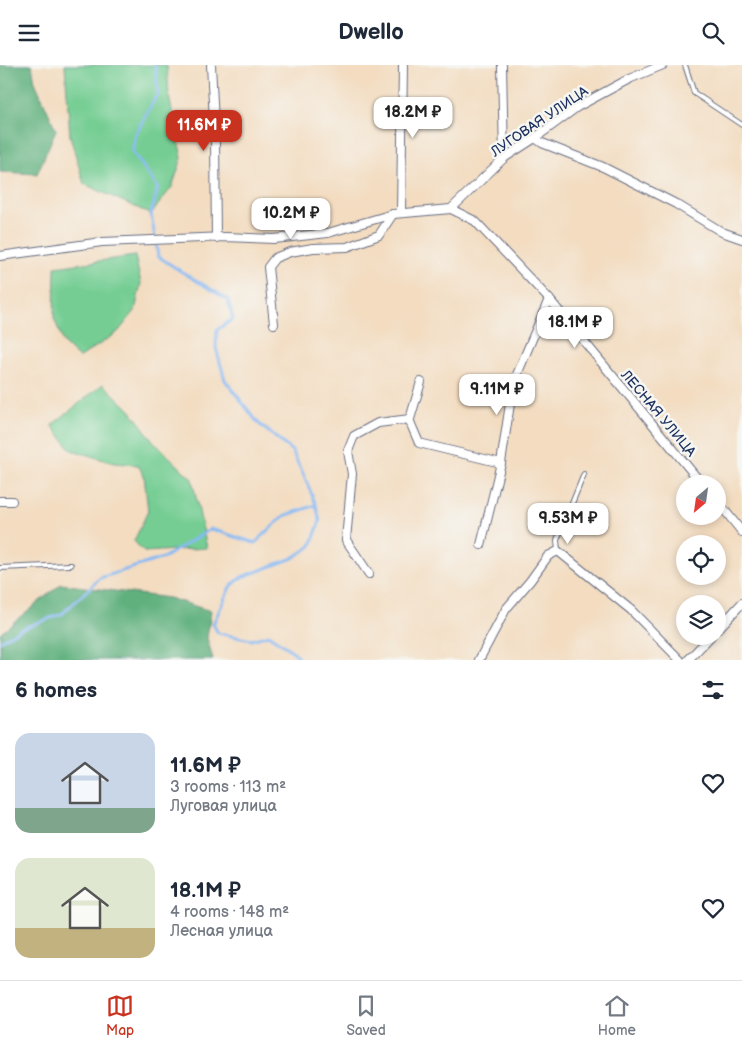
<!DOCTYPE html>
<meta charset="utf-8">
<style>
body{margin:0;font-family:"Balsamiq Sans",sans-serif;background:#f2f2f3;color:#1f2937;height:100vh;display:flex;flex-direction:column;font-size:19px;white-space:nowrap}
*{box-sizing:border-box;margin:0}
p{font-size:16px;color:#747a83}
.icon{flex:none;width:28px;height:28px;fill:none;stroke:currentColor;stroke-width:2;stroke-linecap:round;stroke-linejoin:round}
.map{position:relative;height:595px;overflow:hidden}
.panel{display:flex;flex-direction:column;background:#fff;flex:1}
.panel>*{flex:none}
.needle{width:32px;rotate:209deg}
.fabs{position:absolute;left:676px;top:410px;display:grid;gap:10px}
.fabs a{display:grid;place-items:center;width:50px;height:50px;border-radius:50%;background:#fff;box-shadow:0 2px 8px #0003;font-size:25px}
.price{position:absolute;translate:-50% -42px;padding:0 11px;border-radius:10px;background:#fff;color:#222;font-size:16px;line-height:32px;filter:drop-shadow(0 1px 2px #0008)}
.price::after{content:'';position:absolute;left:50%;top:30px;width:15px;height:11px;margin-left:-8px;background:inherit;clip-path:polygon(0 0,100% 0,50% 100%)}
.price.on{background:#c8321e;color:#fff}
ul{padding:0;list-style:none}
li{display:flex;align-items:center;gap:15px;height:125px;padding:0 15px}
li span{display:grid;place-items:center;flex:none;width:140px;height:100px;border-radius:15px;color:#555}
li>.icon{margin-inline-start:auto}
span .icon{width:60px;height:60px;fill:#fffc;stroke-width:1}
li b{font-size:21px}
h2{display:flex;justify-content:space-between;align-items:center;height:60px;padding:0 15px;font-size:21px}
header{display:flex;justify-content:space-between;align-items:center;height:65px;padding:0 15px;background:#fff;font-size:22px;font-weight:600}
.tabs{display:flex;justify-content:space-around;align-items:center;height:70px;border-top:1px solid #e0e1e3;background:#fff;font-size:14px;color:#747a83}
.tabs a{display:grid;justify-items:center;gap:2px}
.tabs .on{color:#c8321e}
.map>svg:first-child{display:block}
.green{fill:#74cd93;stroke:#487e78}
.forest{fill:#5fb07d;stroke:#3d706e}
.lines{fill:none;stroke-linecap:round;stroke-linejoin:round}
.stream{stroke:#87b9f3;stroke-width:3}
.service-casing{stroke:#676c80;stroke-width:6}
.minor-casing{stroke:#676c80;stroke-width:10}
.service{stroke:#fff;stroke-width:4}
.minor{stroke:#fff;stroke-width:8}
.labels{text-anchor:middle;stroke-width:5;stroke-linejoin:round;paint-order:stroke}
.street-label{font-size:14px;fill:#1b2f5e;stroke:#f6f6f2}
</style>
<header><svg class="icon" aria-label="menu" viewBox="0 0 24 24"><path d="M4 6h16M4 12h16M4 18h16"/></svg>Dwello<svg class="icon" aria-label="search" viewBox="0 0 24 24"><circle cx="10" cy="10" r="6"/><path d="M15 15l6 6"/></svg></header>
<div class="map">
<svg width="742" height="595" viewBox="0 0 742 595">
<rect width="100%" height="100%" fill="#f6f6f2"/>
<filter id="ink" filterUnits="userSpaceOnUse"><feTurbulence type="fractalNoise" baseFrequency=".02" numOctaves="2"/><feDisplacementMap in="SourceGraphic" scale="10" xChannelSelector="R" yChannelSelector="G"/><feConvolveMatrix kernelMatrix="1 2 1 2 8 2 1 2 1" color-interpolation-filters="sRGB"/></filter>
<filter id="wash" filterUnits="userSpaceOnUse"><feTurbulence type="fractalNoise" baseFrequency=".0096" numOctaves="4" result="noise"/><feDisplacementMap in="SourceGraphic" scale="20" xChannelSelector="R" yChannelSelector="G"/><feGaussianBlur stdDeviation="1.12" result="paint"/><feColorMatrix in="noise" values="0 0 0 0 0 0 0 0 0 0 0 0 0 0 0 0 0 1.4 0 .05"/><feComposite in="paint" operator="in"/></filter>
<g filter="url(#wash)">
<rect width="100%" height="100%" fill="#f3dcc0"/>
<g class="green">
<path d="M 65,0 L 167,0 L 169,31 L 182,93 L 172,122 L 151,149 L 84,119 L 70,71 Z"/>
<path d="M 135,191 L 141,218 L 135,246 L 118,267 L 79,293 L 64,279 L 54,253 L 55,202 Z"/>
<path d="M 103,319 L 130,345 L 154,377 L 192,414 L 207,483 L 144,487 L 134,476 L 148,446 L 144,411 L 138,400 L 114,398 L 71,385 L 52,360 Z"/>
</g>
<g class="forest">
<path d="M 0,0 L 32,0 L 35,17 L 56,65 L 37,109 L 0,107 Z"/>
<path d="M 61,519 L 169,533 L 211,546 L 207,573 L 213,595 L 0,595 L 0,568 Z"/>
</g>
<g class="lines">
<g class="stream">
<path d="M 155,0 L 158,28 L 136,68 L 132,86 L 158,123 L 151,149 L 158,191 C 180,207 205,220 228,235 L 233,254 L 217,265 L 216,283 L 225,315 L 258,358 L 292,386 L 305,413 L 316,440 L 320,456 L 311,481 L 293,493 L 242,512 L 230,522 L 213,559 L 218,568 L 251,575 L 268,570 L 295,588 L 299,595"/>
<path d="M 0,576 L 20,564 L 62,549 L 100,513 L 163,493 L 211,464 L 255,478 L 284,451 L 316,440"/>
</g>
</g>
</g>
<g filter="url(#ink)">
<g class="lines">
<defs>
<g id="service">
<path d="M 685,0 L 694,28 L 742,60"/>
<path d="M 558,486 L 557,475 L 584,409"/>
<path d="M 0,503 L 71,500"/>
</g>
<g id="minor">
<path d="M 211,0 L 215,75 L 216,173"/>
<path d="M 502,0 L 504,93"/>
<path d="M 535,73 L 542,78 L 603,102 L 676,139 L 722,167 L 742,174"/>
<path d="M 451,144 L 475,156 L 549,234 L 702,419"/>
<path d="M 401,148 L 403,0"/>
<path d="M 0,191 L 102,177 L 226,172 L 274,174 L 328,168 L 393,149 L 451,144 L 504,93 L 535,73 L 577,42 L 629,14 L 663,0"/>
<path d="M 274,259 L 268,202 L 275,193 L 290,187 L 313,183 L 347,182 L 379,170 L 393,149"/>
<path d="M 421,317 L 410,354 L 410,357 L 419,378 L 501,398"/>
<path d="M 0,436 L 12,436"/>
<path d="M 718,437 L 742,467"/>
<path d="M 481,480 L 501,398 L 513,319 L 549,234"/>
<path d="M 369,509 L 346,475 L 352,409 L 348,386 L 354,371 L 378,358 L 410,354"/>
<path d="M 718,564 L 742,538"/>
<path d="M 479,595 L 506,544 L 530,516 L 548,491 L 558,486 L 631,545 L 680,595"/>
<path d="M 688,595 L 711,571"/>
</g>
</defs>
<use href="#service" class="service-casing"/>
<use href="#minor" class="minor-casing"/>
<use href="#service" class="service"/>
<use href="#minor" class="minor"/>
</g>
</g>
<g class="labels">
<g class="street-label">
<text transform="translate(539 56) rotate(-34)" y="5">ЛУГОВАЯ УЛИЦА</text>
<text transform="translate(659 348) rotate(50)" y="5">ЛЕСНАЯ УЛИЦА</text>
</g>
</g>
</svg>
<div class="fabs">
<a><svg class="needle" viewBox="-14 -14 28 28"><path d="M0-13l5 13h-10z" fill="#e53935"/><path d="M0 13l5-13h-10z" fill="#747a83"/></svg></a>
<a><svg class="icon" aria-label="locate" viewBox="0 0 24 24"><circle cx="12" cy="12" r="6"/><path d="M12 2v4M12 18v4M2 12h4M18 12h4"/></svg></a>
<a><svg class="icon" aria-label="layers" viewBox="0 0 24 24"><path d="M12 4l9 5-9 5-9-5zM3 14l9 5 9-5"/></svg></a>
</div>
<b class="price" style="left:413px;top:74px">18.2M ₽</b>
<b class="price on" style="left:204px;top:87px">11.6M ₽</b>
<b class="price" style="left:291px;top:175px">10.2M ₽</b>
<b class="price" style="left:575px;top:284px">18.1M ₽</b>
<b class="price" style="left:497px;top:351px">9.11M ₽</b>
<b class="price" style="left:568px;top:480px">9.53M ₽</b>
</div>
<section class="panel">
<h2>6 homes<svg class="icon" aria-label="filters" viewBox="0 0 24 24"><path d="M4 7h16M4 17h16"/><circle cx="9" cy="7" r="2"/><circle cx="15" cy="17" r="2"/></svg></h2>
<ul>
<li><span style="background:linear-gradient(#c9d6e8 75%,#7fa58c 0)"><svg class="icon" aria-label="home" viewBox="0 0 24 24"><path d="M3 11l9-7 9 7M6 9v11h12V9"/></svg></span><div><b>11.6M ₽</b><p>3 rooms · 113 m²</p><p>Луговая улица</p></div><svg class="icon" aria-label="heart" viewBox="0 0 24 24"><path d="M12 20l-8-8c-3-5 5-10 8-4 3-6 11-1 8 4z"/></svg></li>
<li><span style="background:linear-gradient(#dfe7d0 70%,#c2b280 0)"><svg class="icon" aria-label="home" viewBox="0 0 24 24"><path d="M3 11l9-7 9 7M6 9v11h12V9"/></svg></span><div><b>18.1M ₽</b><p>4 rooms · 148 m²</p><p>Лесная улица</p></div><svg class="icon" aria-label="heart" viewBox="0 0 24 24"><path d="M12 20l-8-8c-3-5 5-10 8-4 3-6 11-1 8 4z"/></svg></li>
</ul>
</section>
<nav class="tabs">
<a class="on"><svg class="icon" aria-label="map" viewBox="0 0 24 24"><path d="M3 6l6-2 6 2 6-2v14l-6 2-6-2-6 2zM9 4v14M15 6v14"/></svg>Map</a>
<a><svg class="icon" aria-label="saved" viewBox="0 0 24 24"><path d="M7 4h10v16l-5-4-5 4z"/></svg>Saved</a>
<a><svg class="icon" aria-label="home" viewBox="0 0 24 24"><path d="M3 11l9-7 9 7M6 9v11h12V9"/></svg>Home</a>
</nav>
